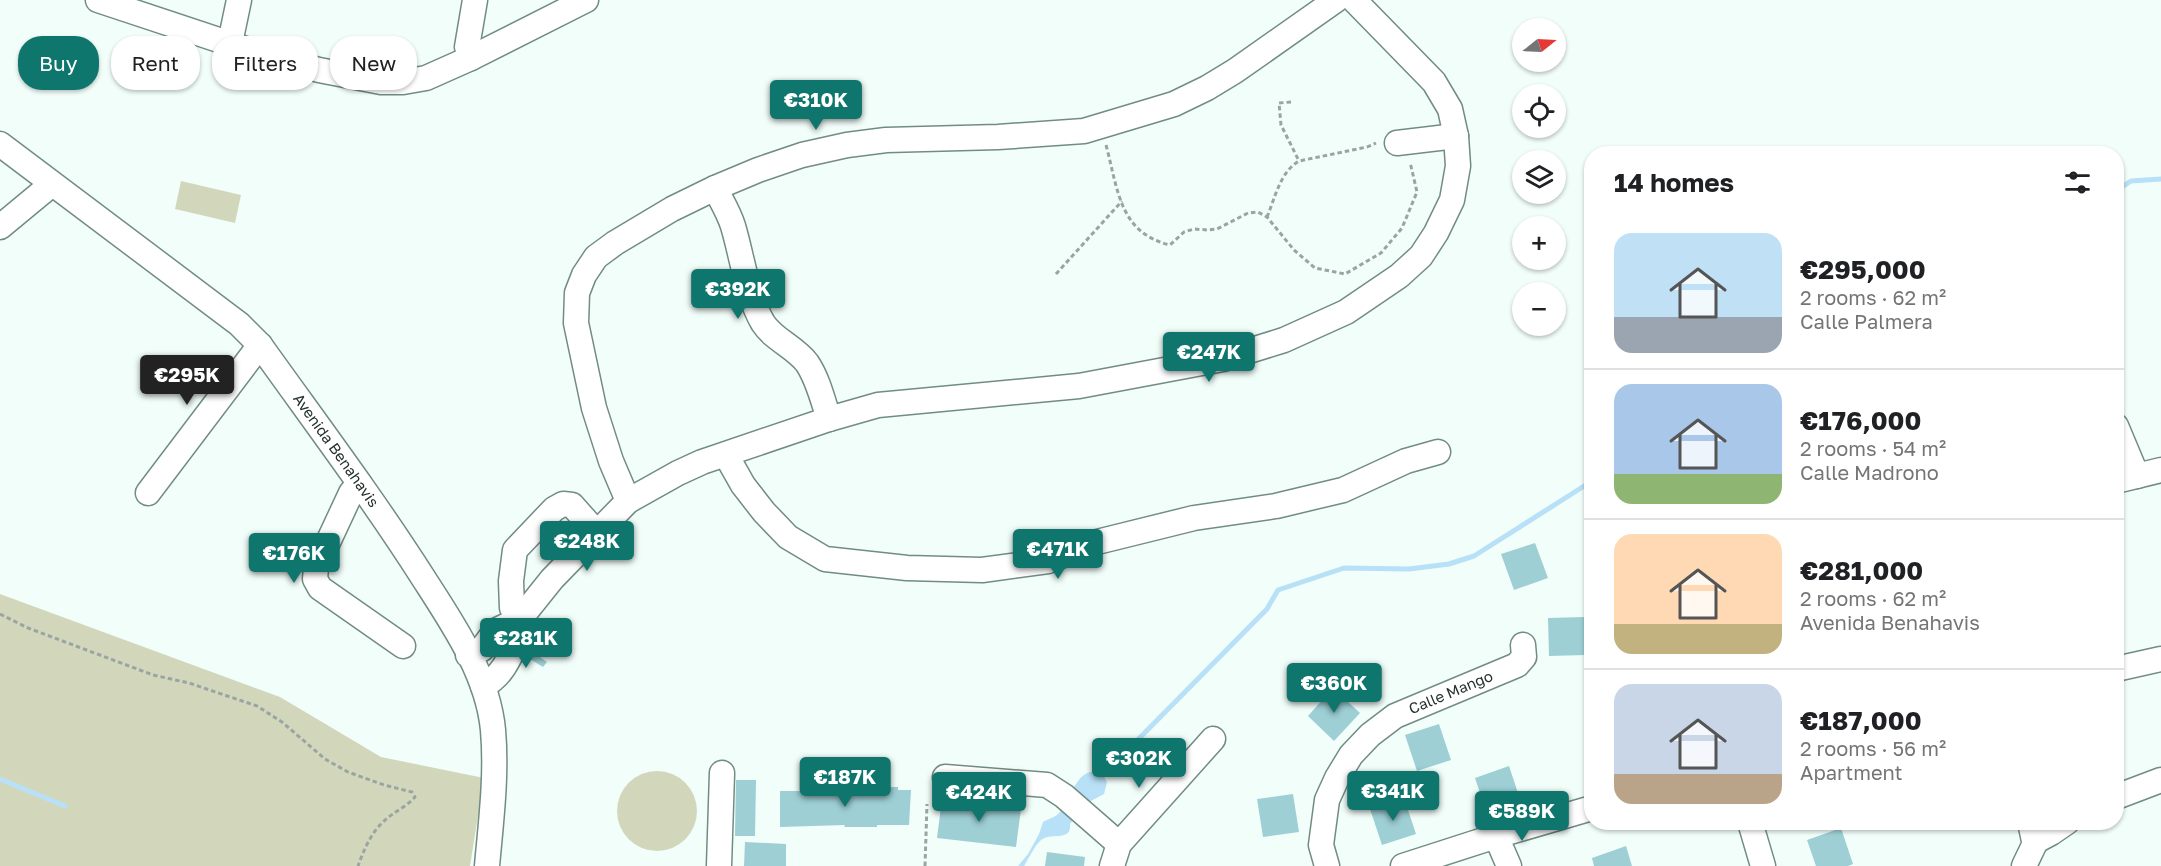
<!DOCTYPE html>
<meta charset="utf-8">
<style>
body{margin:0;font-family:"Golos Text",sans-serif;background:#f6f6f6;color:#202124;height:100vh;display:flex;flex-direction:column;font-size:22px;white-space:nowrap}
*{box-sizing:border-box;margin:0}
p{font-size:20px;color:#757577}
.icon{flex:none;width:33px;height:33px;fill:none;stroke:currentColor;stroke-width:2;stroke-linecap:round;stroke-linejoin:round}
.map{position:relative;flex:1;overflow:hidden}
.drawer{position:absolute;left:1584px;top:146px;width:540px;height:684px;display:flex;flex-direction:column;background:#fff;border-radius:24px;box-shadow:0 2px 4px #0004}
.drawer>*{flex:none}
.hud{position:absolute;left:18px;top:36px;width:570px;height:54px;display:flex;gap:12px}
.needle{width:39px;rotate:72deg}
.controls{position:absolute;left:1512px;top:18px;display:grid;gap:12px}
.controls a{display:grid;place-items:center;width:54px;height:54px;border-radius:50%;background:#fff;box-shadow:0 2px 4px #0004;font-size:30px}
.price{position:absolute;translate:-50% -51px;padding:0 14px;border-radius:6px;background:#0f766e;color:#fff;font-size:20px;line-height:39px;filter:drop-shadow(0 2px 3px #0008)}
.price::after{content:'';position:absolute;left:50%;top:36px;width:18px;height:14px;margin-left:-9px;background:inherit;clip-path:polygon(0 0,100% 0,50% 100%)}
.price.active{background:#222;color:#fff}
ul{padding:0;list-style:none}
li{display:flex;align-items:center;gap:18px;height:150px;padding:0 30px}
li+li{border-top:2px solid #e0e0e0}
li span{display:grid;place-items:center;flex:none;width:168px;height:120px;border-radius:18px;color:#555}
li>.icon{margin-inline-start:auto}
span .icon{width:72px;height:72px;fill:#fffc;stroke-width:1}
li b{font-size:26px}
h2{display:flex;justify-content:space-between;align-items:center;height:72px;padding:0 30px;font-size:26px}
.tag{padding:0 21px;border-radius:24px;background:#fff;box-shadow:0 2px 4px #0004;font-size:21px;line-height:54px}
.tag.active{background:#0f766e;color:#fff}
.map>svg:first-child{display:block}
.green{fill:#d2d7bc}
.water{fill:#b8e0f7}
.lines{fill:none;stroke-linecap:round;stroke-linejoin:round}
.stream{stroke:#b8e0f7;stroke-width:5}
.building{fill:#9dcfd5}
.minor-casing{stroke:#718c84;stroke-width:27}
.path{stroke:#99a5a1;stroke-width:3;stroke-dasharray:4.5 3;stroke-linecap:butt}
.minor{stroke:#fff;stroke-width:24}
.labels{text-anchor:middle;stroke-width:5;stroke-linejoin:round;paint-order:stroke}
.street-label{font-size:15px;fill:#26312e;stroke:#f2fefa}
</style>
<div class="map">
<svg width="2161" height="866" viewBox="0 0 2161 866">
<rect width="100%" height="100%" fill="#f2fefa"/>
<g class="green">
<path d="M 181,181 L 241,195 L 235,223 L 175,209 Z"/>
<path d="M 0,594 L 280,697 L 381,757 L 484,778 L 470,866 L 0,866 Z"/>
<circle cx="657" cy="811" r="40"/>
</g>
<path class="water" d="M 1095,771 L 1103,775 L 1107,782 L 1104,794 L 1087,803 L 1070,824 C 1072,843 1050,831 1040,841 C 1034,847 1029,858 1024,866 L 1018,866 L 1028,854 L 1039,834 L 1043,822 C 1048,819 1053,818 1057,815 C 1072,803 1072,773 1095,771 Z"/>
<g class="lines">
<g class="stream">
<path d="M 2116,191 L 2131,181 L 2161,179"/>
<path d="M 0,779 L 65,806"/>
<path d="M 1099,779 L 1267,609 L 1278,590 L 1344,568 L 1409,569 L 1449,564 L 1474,556 L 1592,481"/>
</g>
</g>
<g class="building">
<path d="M 1535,543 L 1548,578 L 1514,590 L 1501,554 Z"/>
<path d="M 1584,617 L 1585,655 L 1549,656 L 1548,618 Z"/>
<path d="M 522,645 L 531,650 L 523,663 L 514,658 Z"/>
<path d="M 534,653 L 547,662 L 543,667 L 530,659 Z"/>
<path d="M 1333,688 L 1360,713 L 1334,741 L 1308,716 Z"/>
<path d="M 1439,724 L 1451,760 L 1417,771 L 1405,735 Z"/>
<path d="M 1509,766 L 1521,802 L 1487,814 L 1475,778 Z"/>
<path d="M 736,780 L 756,780 L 755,836 L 735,836 Z"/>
<path d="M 877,787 L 898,787 L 898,790 L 911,790 L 909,825 L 877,825 L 877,827 L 844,827 L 845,825 L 780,827 L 780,791 L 812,791 L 812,789 L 877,791 Z"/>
<path d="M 1293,794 L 1299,832 L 1263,837 L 1257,799 Z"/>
<path d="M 1404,798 L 1416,834 L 1382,845 L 1370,809 Z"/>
<path d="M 942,799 L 1021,809 L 1016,847 L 937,838 Z"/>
<path d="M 1841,828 L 1853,864 L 1848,866 L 1816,866 L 1807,840 Z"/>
<path d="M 745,842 L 786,844 L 786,866 L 744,866 Z"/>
<path d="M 1626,846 L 1632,866 L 1594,866 L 1592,858 Z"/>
<path d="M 1047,852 L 1085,857 L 1084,866 L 1045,866 Z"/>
</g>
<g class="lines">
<defs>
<g id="minor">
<path d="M 98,0 L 267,56 L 319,70 L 381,82 L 403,82 L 426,78 L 471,58 L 586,0"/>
<path d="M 230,43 L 239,0"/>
<path d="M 471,58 L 467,47 L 475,0"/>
<path d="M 1397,143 L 1456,136"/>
<path id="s1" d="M 0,144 L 239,324 L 260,345 C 315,422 373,499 424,579 C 453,624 488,675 493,730 C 497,775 491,821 487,866"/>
<path d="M 715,188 C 721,200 729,213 733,226 C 742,256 747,296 763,323 C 774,340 795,347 807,363 C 818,379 823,401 829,419"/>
<path d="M 0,227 L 52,184"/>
<path d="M 2116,426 L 2137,476"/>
<path d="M 726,455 L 743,485 L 764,512 L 788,537 L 825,559 L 907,568 L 982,570 L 1048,561 L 1097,542 L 1194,518 L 1276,506 L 1343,490 L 1406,461 L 1438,452"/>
<path d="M 2116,481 L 2161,470"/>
<path d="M 359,483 L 351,493 L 316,568 L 315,579 L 320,588 L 403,646"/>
<path d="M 148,493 L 260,345"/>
<path d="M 628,501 L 611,461 L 594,408 L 576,323 L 577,293 L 584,275 L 596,257 L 615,243 L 672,209 L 715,188 L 758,170 L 802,155 L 847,145 L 886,140 L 998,137 L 1084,131 L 1174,104 L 1207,88 L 1235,71 L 1336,0"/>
<path d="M 468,655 L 482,649 L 495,631 L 520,619 L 552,579 L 628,501 L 678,473 L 702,462 L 829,419 L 878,405 L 1079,386 L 1223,359 L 1284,340 L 1346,312 L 1399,276 L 1421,256 L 1436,233 L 1452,200 L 1458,166 L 1456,136 L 1450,109 L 1434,82 L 1354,0"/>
<path d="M 2116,669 L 2161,659"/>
<path d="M 483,686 C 507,674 517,644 520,619 L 512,608 L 511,581 L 515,550 L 554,509 L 563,504 L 572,505 L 596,532"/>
<path d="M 945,777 L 1047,785 L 1064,796 L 1119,844"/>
<path d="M 2116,797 L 2161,780"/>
<path d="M 1750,822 L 1763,866"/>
<path d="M 1496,836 L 1509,866"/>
<path d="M 2036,841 L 2051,833 L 2067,822"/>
<path d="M 719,866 L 722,773"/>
<path d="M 1112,866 L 1119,844 L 1213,739"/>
<path id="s2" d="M 1327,866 L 1321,845 L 1327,800 L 1337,778 L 1351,755 L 1370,735 L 1395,716 L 1517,665 L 1524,657 L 1523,645"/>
<path d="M 1403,866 L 1496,836 L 1592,808"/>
<path d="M 2024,866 L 2036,841 L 2034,841 L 2030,822"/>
</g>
</defs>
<use href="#minor" class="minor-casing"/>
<g class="path">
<path d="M 1291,102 L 1279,103 L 1281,125 L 1299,161"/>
<path d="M 1106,145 C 1118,189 1119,233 1170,245 L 1184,232 L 1194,229 L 1208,230 L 1217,229 L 1248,213 L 1258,212 L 1267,217 L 1294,250 L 1315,268 L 1345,274 L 1381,253 L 1402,228 L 1417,192 L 1410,162"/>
<path d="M 1267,217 C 1275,198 1280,172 1299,161 L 1367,147 L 1376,143"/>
<path d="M 1056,274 L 1122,201"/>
<path d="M 0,614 L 28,628 L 153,675 L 189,683 L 257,706 L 282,722 L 325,759 L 348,772 L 384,785 L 412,792 L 415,797 C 405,808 391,813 381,824 C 370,835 363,852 358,866"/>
<path d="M 925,866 L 927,804"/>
</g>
<use href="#minor" class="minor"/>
</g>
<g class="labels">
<g class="street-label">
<text dy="5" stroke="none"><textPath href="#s1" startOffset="459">Avenida Benahavis</textPath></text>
<text dy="5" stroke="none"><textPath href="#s2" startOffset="238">Calle Mango</textPath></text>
</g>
</g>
</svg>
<div class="controls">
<a><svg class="needle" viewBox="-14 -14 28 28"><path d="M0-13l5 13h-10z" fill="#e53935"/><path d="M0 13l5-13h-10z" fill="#757577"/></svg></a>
<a><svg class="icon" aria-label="locate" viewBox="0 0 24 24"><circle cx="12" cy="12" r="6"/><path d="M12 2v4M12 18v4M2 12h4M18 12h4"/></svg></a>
<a><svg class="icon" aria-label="layers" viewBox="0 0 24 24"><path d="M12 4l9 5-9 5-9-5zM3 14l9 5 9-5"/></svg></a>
<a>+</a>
<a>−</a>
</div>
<b class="price" style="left:816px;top:131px">€310K</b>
<b class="price" style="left:738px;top:320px">€392K</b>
<b class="price" style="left:1209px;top:383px">€247K</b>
<b class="price active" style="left:187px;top:406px">€295K</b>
<b class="price" style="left:587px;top:572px">€248K</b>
<b class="price" style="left:1058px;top:580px">€471K</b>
<b class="price" style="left:294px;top:584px">€176K</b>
<b class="price" style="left:526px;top:669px">€281K</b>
<b class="price" style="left:1334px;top:714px">€360K</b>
<b class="price" style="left:1139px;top:789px">€302K</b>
<b class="price" style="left:845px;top:808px">€187K</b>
<b class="price" style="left:1393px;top:822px">€341K</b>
<b class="price" style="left:979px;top:823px">€424K</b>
<b class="price" style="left:1522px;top:842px">€589K</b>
<div class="hud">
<a class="tag active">Buy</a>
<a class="tag">Rent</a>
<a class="tag">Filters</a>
<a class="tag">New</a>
</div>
<section class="drawer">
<h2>14 homes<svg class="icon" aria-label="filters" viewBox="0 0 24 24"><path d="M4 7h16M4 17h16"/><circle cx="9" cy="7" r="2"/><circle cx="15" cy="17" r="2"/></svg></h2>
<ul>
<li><span style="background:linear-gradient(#bfe0f5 70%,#9aa5b1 0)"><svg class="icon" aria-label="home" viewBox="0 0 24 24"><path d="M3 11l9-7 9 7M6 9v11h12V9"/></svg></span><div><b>€295,000</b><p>2 rooms · 62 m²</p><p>Calle Palmera</p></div></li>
<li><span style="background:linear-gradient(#a9c7e8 75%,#8fb573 0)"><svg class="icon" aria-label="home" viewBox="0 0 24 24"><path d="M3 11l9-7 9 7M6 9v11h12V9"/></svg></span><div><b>€176,000</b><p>2 rooms · 54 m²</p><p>Calle Madrono</p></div></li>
<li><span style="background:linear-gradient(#ffd9b3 75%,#c2b280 0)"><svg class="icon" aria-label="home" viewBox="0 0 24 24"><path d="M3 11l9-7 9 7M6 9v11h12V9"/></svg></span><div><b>€281,000</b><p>2 rooms · 62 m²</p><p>Avenida Benahavis</p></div></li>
<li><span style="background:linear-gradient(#c9d6e8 75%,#b9a48a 0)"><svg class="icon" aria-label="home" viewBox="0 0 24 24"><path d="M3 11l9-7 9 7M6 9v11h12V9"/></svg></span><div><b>€187,000</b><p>2 rooms · 56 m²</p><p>Apartment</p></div></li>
</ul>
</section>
</div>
